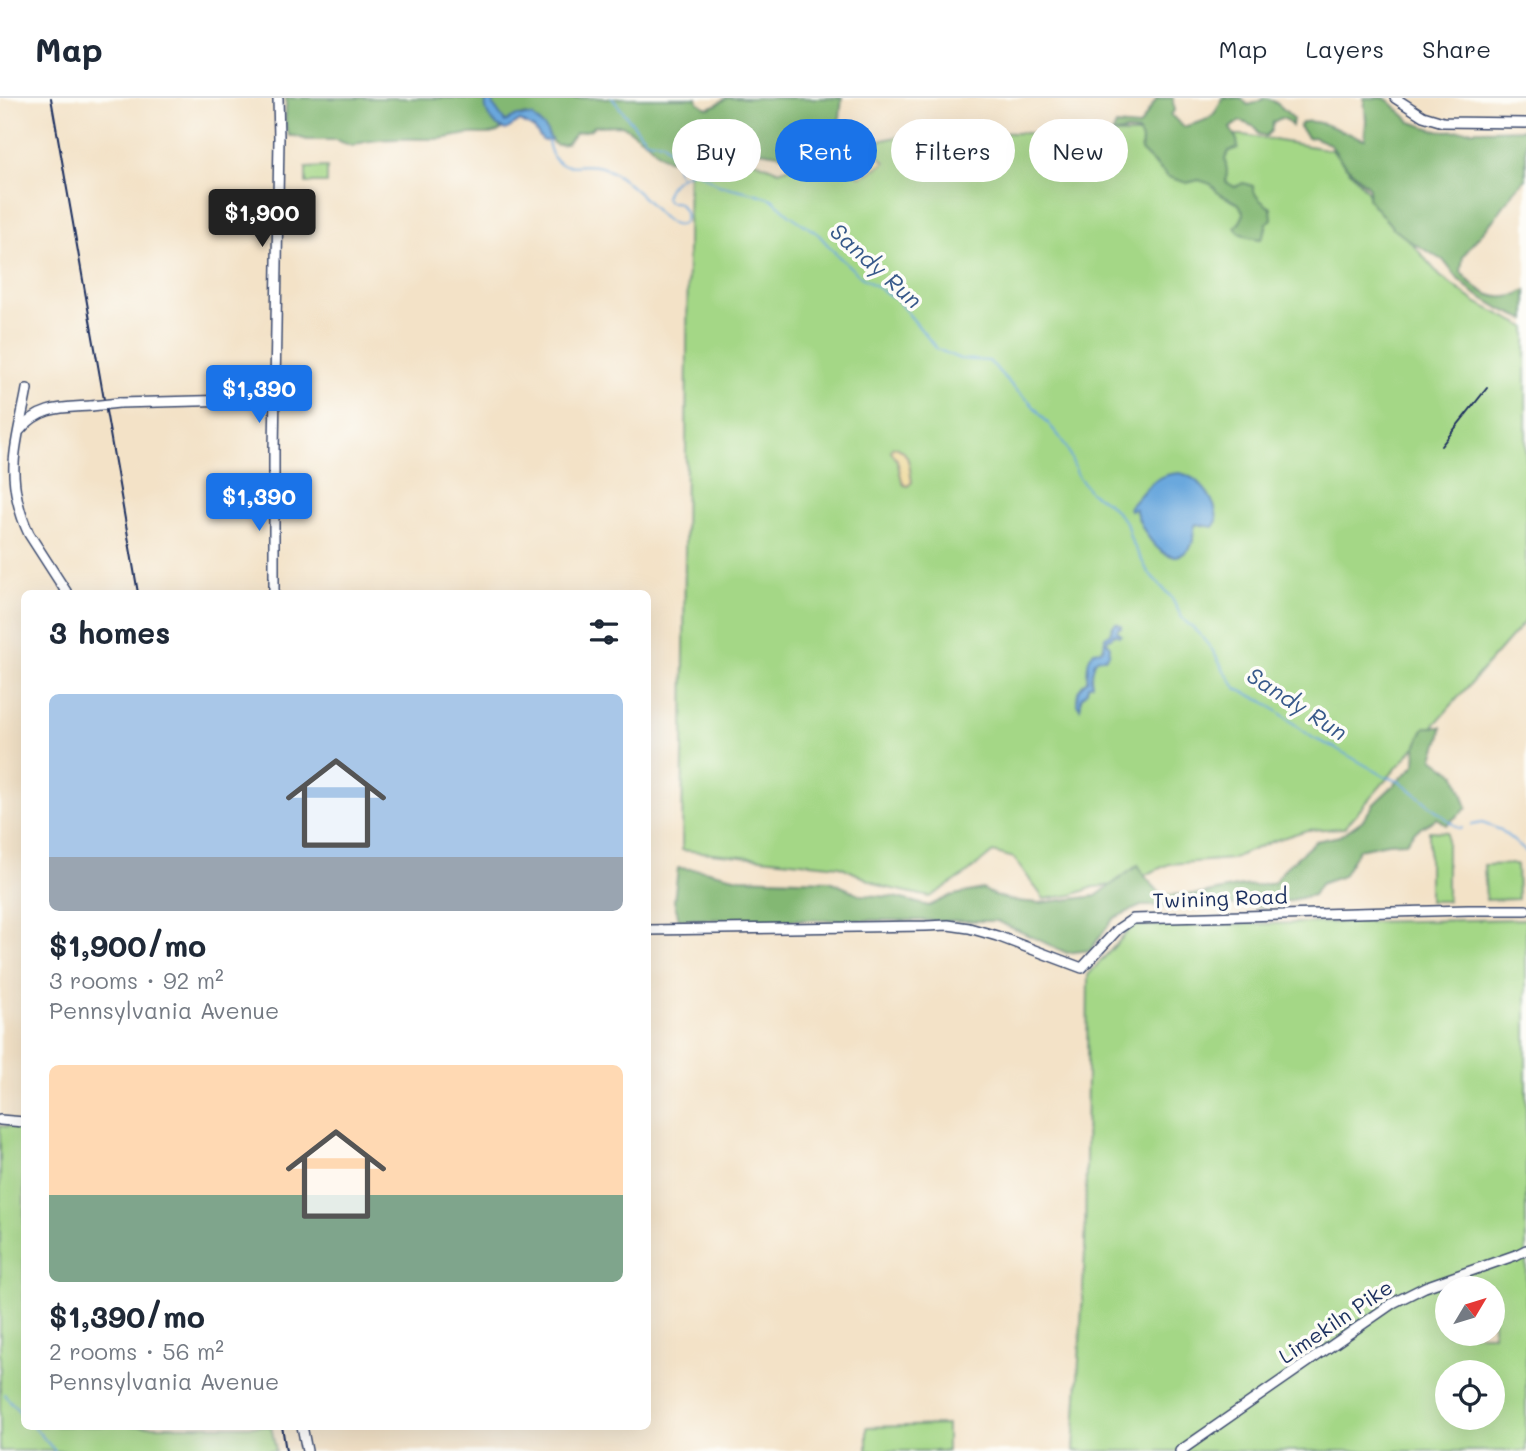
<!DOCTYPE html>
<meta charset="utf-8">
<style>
body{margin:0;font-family:Mali,sans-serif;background:#f6f6f7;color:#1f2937;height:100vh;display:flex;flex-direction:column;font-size:26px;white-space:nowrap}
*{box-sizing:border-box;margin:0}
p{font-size:23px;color:#747a83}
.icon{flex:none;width:38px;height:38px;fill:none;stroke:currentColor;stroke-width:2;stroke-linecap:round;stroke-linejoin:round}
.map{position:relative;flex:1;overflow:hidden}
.side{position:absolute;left:21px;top:492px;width:630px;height:840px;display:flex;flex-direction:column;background:#fff;border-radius:10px;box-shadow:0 7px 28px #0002}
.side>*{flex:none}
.hud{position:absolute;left:672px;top:21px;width:665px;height:63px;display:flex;gap:14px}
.needle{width:46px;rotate:52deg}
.controls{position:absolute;left:1435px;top:1178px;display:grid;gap:14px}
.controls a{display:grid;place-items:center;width:70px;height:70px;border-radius:50%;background:#fff;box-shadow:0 7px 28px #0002;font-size:35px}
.price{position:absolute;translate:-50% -60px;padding:0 16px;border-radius:7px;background:#1a73e8;color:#fff;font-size:23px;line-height:46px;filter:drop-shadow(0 2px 4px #0008)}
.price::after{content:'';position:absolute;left:50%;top:42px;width:21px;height:16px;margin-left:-10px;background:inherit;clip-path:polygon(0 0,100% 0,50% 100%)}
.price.selected{background:#222;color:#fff}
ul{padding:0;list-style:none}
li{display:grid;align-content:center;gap:14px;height:371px;padding:0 28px}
li span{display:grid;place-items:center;height:217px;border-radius:10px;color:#555}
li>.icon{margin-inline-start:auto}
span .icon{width:126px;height:126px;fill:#fffc;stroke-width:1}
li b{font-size:30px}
h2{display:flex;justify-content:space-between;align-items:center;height:84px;padding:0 28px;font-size:30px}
.chip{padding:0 24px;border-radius:32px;background:#fff;box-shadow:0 7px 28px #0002;font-size:24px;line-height:63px}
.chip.selected{background:#1a73e8;color:#fff}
header{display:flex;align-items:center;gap:42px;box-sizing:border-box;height:98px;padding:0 35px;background:#fff;border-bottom:2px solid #e0e1e3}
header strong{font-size:33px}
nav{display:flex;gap:38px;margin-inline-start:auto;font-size:24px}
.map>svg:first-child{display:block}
.green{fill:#a4d786;stroke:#608372;stroke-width:2;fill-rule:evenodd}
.forest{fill:#83b873;stroke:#4f7468;stroke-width:2}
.sand{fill:#eeda9e;stroke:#84847e;stroke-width:2}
.water{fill:#6ba8dd;stroke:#436c9e;stroke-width:2}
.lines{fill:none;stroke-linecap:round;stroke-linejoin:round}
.stream{stroke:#6ba8dd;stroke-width:2}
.secondary-casing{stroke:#3b4a6e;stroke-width:12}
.secondary{stroke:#fff;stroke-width:9}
.rail{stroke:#1b2f5e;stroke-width:2}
.secondary-bridge-casing{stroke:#3b4a6e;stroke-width:12;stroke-linecap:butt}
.secondary-bridge{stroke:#fff;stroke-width:9}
.labels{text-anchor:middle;stroke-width:7;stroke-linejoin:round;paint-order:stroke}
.street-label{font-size:21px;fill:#1b2f5e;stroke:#fdfcf7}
.water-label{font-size:23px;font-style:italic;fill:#37598a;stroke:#fdfcf7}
</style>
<header>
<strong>Map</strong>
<nav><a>Map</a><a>Layers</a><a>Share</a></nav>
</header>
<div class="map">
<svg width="1526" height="1353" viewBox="0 0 1526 1353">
<rect width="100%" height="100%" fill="#fdfcf7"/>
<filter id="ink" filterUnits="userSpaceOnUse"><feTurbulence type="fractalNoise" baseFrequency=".0143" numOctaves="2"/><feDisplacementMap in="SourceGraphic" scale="14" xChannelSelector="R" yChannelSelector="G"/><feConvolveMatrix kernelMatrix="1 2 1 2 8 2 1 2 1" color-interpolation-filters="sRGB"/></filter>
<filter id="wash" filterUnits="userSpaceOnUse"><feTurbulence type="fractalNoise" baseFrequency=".00686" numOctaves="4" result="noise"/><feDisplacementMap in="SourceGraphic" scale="28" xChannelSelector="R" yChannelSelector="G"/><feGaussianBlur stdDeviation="1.57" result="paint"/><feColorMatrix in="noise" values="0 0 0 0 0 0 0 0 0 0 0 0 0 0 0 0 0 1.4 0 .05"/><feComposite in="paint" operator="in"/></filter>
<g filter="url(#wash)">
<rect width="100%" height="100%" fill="#f3e2c7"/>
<g class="green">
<path d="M 920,34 L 1244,37 L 1332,52 L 1440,178 L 1477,205 L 1526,229 L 1526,522 L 1344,730 L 1307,732 L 1273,743 L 1231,761 L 1169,766 L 1125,786 L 1094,789 L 1072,797 L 1044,801 L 1014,760 L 993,754 L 966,776 L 930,799 L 884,789 L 840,768 L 682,752 L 689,47 L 736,55 L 779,73 L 842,51 Z"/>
<path d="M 327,69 L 327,85 L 306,85 L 306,70 Z"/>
<path d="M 1429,733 L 1447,734 L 1447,803 L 1429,803 Z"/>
<path d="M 1517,766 L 1518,801 L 1486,802 L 1484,767 Z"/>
<path d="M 1526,821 L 1526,1353 L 1074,1353 L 1085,1154 L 1088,877 L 1133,828 ZM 1447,1190 L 1493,1190 L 1493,1236 L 1447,1236 ZM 1447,1274 L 1493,1274 L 1493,1320 L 1447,1320 Z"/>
<path d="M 0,1028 L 24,1030 L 24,1328 L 271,1328 L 276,1353 L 0,1353 Z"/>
<path d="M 947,1327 L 947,1353 L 867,1353 L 867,1329 Z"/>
</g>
<g class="forest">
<path d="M 286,0 L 487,0 C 483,13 491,23 502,31 C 493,39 482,35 471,36 C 458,37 446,41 433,41 C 412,41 370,39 352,48 L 336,42 L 307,42 L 295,38 L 290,38 C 282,27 287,13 286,0 Z"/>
<path d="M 495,0 L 697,0 L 698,4 L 707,10 C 716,9 719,4 727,0 L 842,0 L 840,20 L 826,33 L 824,47 L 793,61 L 778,56 L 760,53 L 744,44 L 708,40 L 696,44 L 683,60 L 674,62 L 667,61 L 659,56 L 648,45 L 622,27 L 595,28 L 589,32 L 576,35 L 566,46 L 557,47 L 553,45 L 545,30 L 534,20 L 525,17 L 518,18 L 505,24 L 492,6 Z"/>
<path d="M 1157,0 L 1173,0 L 1173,5 L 1175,11 L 1171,17 L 1184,29 C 1204,22 1214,24 1222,0 L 1241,0 L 1248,7 C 1258,5 1258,3 1265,0 C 1274,0 1286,14 1293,20 L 1292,28 L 1285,21 L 1281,20 L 1273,24 L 1271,33 L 1266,38 L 1258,36 L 1255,29 L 1240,23 L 1230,30 L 1237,42 L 1238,50 L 1229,53 L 1225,61 L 1227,73 L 1226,84 L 1235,89 L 1243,85 L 1253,88 C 1254,99 1262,104 1271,110 L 1272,121 L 1267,125 L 1265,134 L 1261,141 C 1250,140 1240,138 1235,129 L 1240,124 L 1244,116 L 1239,106 L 1219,96 L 1211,86 L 1199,82 L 1187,85 L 1168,79 L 1141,53 L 1142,42 L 1138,34 L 1127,33 L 1112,36 L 1116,27 L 1139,29 Z"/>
<path d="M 1364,0 L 1384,0 L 1389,3 L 1411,24 L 1438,33 L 1526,31 L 1526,81 L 1516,91 L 1494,121 L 1473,145 L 1463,158 L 1461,174 C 1478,195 1500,208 1526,192 L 1526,222 L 1501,211 L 1474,195 L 1459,182 L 1443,162 L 1411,144 L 1394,131 L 1368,101 L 1369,90 L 1343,65 L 1330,46 L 1313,39 L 1308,40 L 1299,29 L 1303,24 C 1324,21 1344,36 1365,41 L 1366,22 Z"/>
<path d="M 1425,629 L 1442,629 L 1441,637 L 1433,660 L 1456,677 L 1467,710 L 1446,727 L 1437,720 L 1414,734 L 1406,744 L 1388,745 L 1359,751 L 1343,778 L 1320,786 L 1313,797 L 1262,809 L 1196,805 L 1166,808 L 1141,808 L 1114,820 L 1090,852 L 1067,855 L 997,823 L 679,821 L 674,803 L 678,770 L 704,772 L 739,780 L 830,783 L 861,797 L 894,799 L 929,808 L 950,798 L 982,791 L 996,798 L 1016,803 L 1039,805 L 1096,798 L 1138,767 L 1147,781 L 1162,797 L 1202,796 L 1242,788 L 1262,787 L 1274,785 L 1285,770 L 1316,743 L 1340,738 L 1363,722 L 1374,706 L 1415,667 L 1416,648 Z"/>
</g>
<g class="sand">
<path d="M 876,54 L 885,64 C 883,67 863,78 861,78 C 859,78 858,77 856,76 L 859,60 L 865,60 Z"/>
<path d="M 895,349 C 911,354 909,370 912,384 L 908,388 L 904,387 L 902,383 L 897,362 L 891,353 L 892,350 Z"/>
</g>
<g class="water">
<path d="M 487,0 L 495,0 L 493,7 L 505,24 L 517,18 L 532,18 L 545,30 L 551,42 L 543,43 L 534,31 L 520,23 L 506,32 C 493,28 482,13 487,0 Z"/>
<path d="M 1180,375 C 1200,379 1217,403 1217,423 L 1213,429 L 1196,426 C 1191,434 1196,446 1188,452 C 1164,474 1140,430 1135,411 L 1130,412 L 1129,409 C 1146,392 1152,376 1180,375 Z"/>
<path d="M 1116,525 L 1122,528 L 1121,530 L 1118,530 L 1117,533 L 1121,537 L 1119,538 L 1114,536 L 1111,540 L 1108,541 L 1107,544 L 1110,548 L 1109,556 L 1105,560 L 1099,560 L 1095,563 L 1091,579 L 1092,586 L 1088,588 L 1087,593 L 1081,600 L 1081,606 L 1080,610 L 1077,606 C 1077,593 1078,591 1087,582 C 1088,571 1086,562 1094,553 L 1101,552 L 1104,549 L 1105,539 L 1110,536 L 1113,528 Z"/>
</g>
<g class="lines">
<g class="stream">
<path d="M 612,0 L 646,42 L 663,44 C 672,54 675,66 679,77"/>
<path d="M 548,43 C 555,83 579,60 604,70 C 620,77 635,91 647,103 C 655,111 662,121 672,126 C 676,128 683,128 685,122 C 687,117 683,110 680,106 L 675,104 L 669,104 L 665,100 C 668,85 681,76 696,73 L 718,87 L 754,95 L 772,101 L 790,117 L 818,136 L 837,157 L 861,179 L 897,202 L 937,251 L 960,261 L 989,263 L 1016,292 L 1029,303 L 1059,338 L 1067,350 L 1078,378 L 1090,394 L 1108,405 L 1126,424 L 1131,442 L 1148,474 L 1171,499 L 1182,520 L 1201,538 L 1213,553 L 1223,571 L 1237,591 L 1265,604 L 1313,640 L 1335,650 L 1386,679 L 1401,684 L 1459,731 L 1462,730"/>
<path d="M 1472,727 L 1482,725 L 1501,732 L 1526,754"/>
<path d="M 4,1296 L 24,1319"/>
<path d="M 33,1328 L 55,1353"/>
</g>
</g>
</g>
<g filter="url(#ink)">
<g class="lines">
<defs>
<g id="secondary">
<path d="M 1395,0 L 1423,18 L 1443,24 L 1526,25"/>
<path d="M 27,291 C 23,315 15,341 14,366 C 13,389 19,415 29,436 L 67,495"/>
<path d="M 119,305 L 275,301"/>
<path d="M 20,332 C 40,308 62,310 91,308"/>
<path d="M 274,495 L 274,353 L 279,40 L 278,0"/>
<path d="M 648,832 L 926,828 L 948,827 L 969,830 L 997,838 L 1082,870 L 1118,831 L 1133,821 L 1468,812 L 1526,812"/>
<path d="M 0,1022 L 24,1024"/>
<path d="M 302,1328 L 307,1353"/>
<path d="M 1180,1353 L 1393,1205 L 1425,1189 L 1516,1157 L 1526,1152"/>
</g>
</defs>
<use href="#secondary" class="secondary-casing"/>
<use href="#secondary" class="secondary"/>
<g class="rail">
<path d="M 51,0 L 138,495"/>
<path d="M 1441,348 L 1487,290"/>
<path d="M 282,1328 L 286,1353"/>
</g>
<defs>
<path id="secondary-bridge" d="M 91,308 L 119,305"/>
</defs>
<use href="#secondary-bridge" class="secondary-bridge-casing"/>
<use href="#secondary-bridge" class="secondary-bridge"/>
</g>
</g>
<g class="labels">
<g class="street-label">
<text transform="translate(1220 801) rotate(-2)" y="7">Twining Road</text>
<text transform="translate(1336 1224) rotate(-34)" y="7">Limekiln Pike</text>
</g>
<g class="water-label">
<text transform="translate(876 168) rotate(42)" y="8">Sandy Run</text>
<text transform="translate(1297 606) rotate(33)" y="8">Sandy Run</text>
</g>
</g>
</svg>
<div class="controls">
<a><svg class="needle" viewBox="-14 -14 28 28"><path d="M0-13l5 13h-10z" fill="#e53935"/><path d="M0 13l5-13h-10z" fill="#747a83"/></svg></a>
<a><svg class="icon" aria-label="locate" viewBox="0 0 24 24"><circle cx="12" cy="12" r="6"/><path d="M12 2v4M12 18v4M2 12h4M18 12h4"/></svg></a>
</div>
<b class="price selected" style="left:262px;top:151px">$1,900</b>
<b class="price" style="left:259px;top:327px">$1,390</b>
<b class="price" style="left:259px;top:435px">$1,390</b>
<div class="hud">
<a class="chip">Buy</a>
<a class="chip selected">Rent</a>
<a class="chip">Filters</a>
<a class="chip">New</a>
</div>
<section class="side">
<h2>3 homes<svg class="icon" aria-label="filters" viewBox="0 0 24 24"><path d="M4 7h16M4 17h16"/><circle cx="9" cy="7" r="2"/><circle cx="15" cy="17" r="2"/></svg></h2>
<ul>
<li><span style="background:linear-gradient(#a9c7e8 75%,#9aa5b1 0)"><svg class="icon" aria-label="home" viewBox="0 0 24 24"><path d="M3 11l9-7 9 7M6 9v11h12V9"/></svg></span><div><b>$1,900/mo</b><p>3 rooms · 92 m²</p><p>Pennsylvania Avenue</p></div></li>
<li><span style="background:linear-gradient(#ffd9b3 60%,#7fa58c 0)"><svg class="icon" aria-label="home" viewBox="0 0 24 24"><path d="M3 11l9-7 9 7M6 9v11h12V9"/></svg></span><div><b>$1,390/mo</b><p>2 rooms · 56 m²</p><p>Pennsylvania Avenue</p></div></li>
</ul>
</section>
</div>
